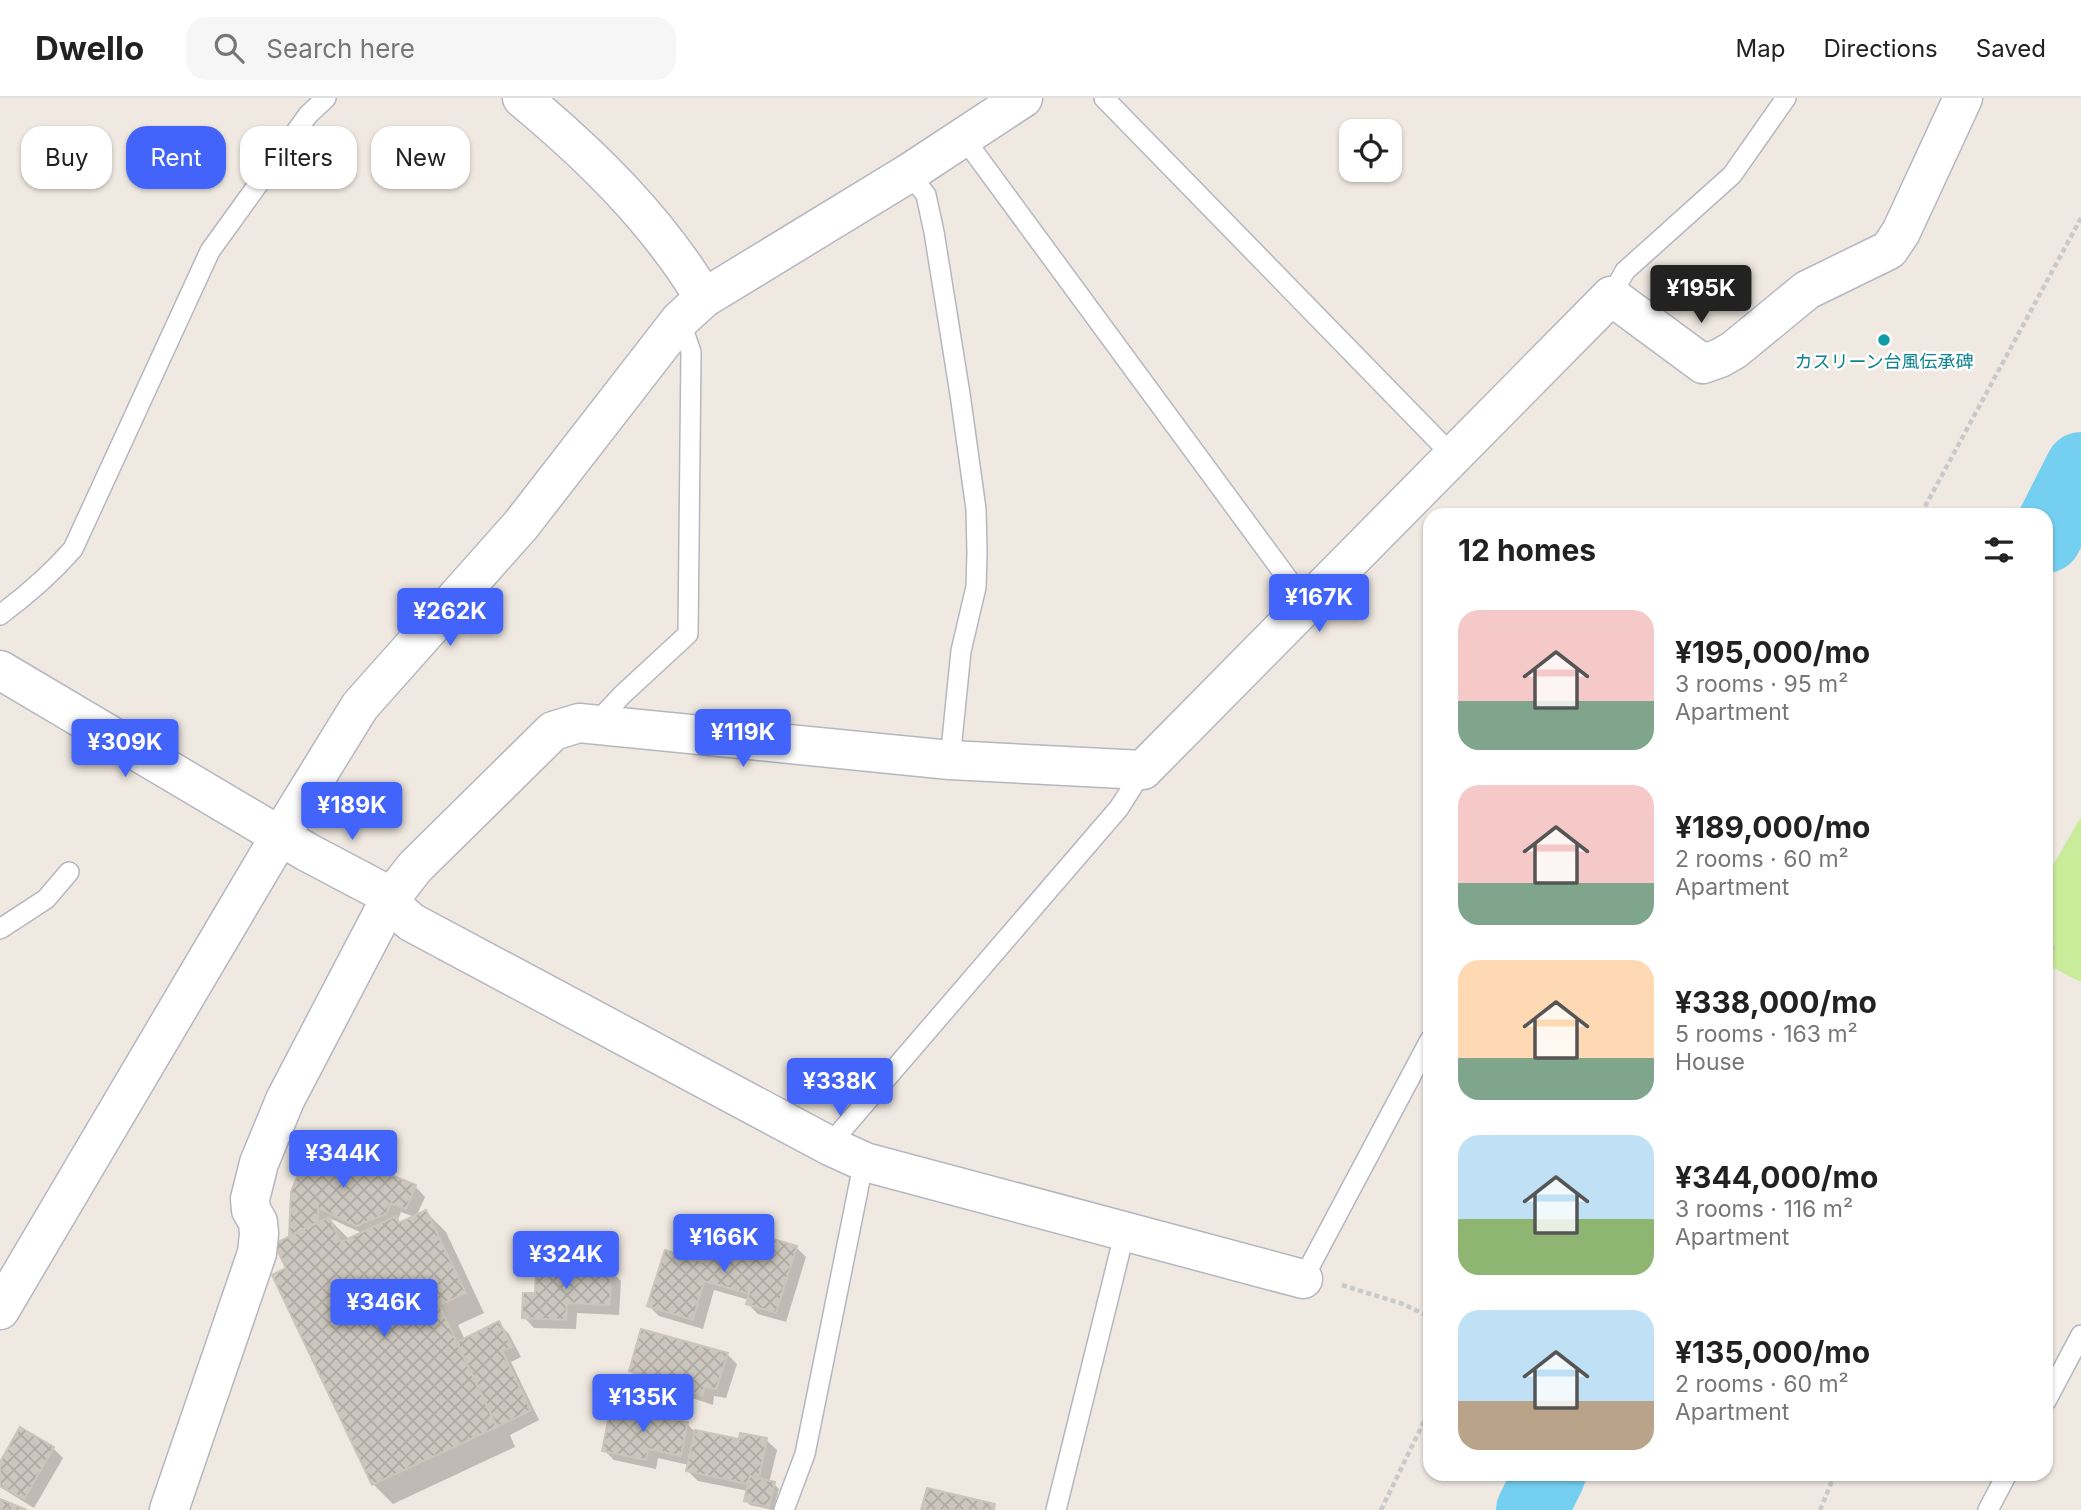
<!DOCTYPE html>
<meta charset="utf-8">
<style>
body{margin:0;font-family:Inter,"Noto Sans JP",sans-serif;background:#f6f6f6;color:#222;height:100vh;display:flex;flex-direction:column;font-size:26px;white-space:nowrap}
*{box-sizing:border-box;margin:0}
p{font-size:23px;color:#767676}
.icon{flex:none;width:38px;height:38px;fill:none;stroke:currentColor;stroke-width:2;stroke-linecap:round;stroke-linejoin:round}
.map{position:relative;flex:1;overflow:hidden}
.details{position:absolute;left:1423px;top:410px;width:630px;height:973px;display:flex;flex-direction:column;background:#fff;border-radius:21px;box-shadow:0 2px 5px #0004}
.details>*{flex:none}
.top-card{position:absolute;left:21px;top:28px;width:665px;height:63px;display:flex;gap:14px}
.fabs{position:absolute;left:1339px;top:21px;display:grid;gap:14px}
.fabs a{display:grid;place-items:center;width:63px;height:63px;border-radius:14px;background:#fff;box-shadow:0 2px 5px #0004;font-size:35px}
.price{position:absolute;translate:-50% -60px;padding:0 16px;border-radius:7px;background:#4264fb;color:#fff;font-size:23px;line-height:46px;filter:drop-shadow(0 2px 4px #0008)}
.price::after{content:'';position:absolute;left:50%;top:42px;width:21px;height:16px;margin-left:-10px;background:inherit;clip-path:polygon(0 0,100% 0,50% 100%)}
.price.selected{background:#222;color:#fff}
ul{padding:0;list-style:none}
li{display:flex;align-items:center;gap:21px;height:175px;padding:0 35px}
li span{display:grid;place-items:center;flex:none;width:196px;height:140px;border-radius:21px;color:#555}
li>.icon{margin-inline-start:auto}
span .icon{width:84px;height:84px;fill:#fffc;stroke-width:1}
li b{font-size:30px}
h2{display:flex;justify-content:space-between;align-items:center;height:84px;padding:0 35px;font-size:30px}
.chip{padding:0 24px;border-radius:21px;background:#fff;box-shadow:0 2px 5px #0004;font-size:24px;line-height:63px}
.chip.selected{background:#4264fb;color:#fff}
header{display:flex;align-items:center;gap:42px;box-sizing:border-box;height:98px;padding:0 35px;background:#fff;border-bottom:2px solid #e0e0e0}
header strong{font-size:33px}
nav{display:flex;gap:38px;margin-inline-start:auto;font-size:24px}
.search{width:490px;height:63px;background:#f6f6f6;display:flex;align-items:center;gap:18px;box-sizing:border-box;padding:0 24px;border-radius:21px;color:#767676;font-size:26px}
.map>svg:first-child{display:block}
.pitch{fill:#c9ec9a}
.shadow{fill:#0003;fill-rule:evenodd}
.lines{fill:none;stroke-linecap:round;stroke-linejoin:round}
.river{stroke:#75cff0;stroke-width:72}
.building{fill:url(#building-cross-hatch);stroke:#cbc5ba;stroke-width:2}
.lane-casing{stroke:#b4b7c1;stroke-width:22}
.street-casing{stroke:#b4b7c1;stroke-width:41}
.secondary-casing{stroke:#b4b7c1;stroke-width:41}
.path{stroke:#c9c9c9;stroke-width:4.5;stroke-dasharray:5 3.5;stroke-linecap:butt}
.lane{stroke:#fff;stroke-width:19}
.street{stroke:#fff;stroke-width:38}
.secondary{stroke:#fff;stroke-width:38}
.culture-dot{fill:#0f9aa8;stroke:#fff;stroke-width:2.5}
.labels{text-anchor:middle;stroke-width:5;stroke-linejoin:round;paint-order:stroke}
.culture-label{font-size:18px;fill:#0d838f;stroke:#fff}
</style>
<header>
<strong>Dwello</strong>
<div class="search"><svg class="icon" aria-label="search" viewBox="0 0 24 24"><circle cx="10" cy="10" r="6"/><path d="M15 15l6 6"/></svg>Search here</div>
<nav><a>Map</a><a>Directions</a><a>Saved</a></nav>
</header>
<div class="map">
<svg width="2081" height="1412" viewBox="0 0 2081 1412">
<defs>
<pattern id="building-cross-hatch" width="8" height="8" patternUnits="userSpaceOnUse" patternTransform="scale(1.75)"><rect width="8" height="8" fill="#cbc7bf"/><path d="M0 0l8 8M0 8l8-8" fill="none" stroke="#afaba4"/></pattern>
</defs>
<rect width="100%" height="100%" fill="#efe9e1"/>
<path class="pitch" d="M 2081,719 L 2081,884 L 2046,866 L 2046,779 Z"/>
<g class="shadow">
<path d="M 415,1088 L 425,1099 L 416,1119 L 426,1114 L 446,1134 L 484,1215 L 458,1227 L 465,1242 L 499,1226 L 509,1236 L 521,1259 L 511,1264 L 539,1322 L 510,1337 L 515,1349 L 393,1406 L 373,1386 L 288,1171 L 292,1139 L 292,1095 ZM 401,1114 L 415,1119 L 402,1126 L 398,1122 ZM 327,1119 L 362,1135 L 349,1141 Z"/>
<path d="M 796,1149 L 806,1159 L 786,1224 L 758,1216 L 748,1206 L 749,1202 L 714,1192 L 703,1231 L 659,1218 L 649,1208 L 704,1166 Z"/>
<path d="M 611,1173 L 621,1183 L 619,1217 L 577,1215 L 576,1231 L 534,1230 L 524,1219 L 537,1197 Z"/>
<path d="M 727,1256 L 737,1266 L 726,1300 L 714,1298 L 713,1307 L 641,1283 L 631,1273 Z"/>
<path d="M 687,1326 L 695,1334 L 740,1343 L 766,1342 L 777,1352 L 769,1385 L 774,1386 L 779,1391 L 773,1412 L 750,1407 L 746,1403 L 748,1393 L 698,1383 L 688,1373 L 689,1367 L 658,1360 L 656,1371 L 614,1362 L 604,1352 Z"/>
<path d="M 53,1350 L 63,1360 L 34,1410 L 0,1389 L 0,1367 Z"/>
</g>
<g class="lines">
<g class="river">
<path d="M 2046,439 L 2081,370"/>
<path d="M 1532,1412 L 1550,1376"/>
</g>
</g>
<g class="building">
<path d="M 311,1044 L 416,1087 L 406,1111 L 391,1105 L 386,1116 L 356,1128 L 318,1110 L 318,1124 L 289,1138 L 291,1094 Z"/>
<path d="M 426,1112 L 466,1195 L 439,1207 L 497,1329 L 372,1387 L 272,1177 L 286,1170 L 274,1146 L 329,1119 L 341,1144 L 396,1118 L 399,1125 Z"/>
<path d="M 712,1132 L 761,1146 L 763,1138 L 797,1148 L 776,1215 L 746,1206 L 749,1196 L 704,1183 L 693,1222 L 647,1208 L 665,1152 L 703,1164 Z"/>
<path d="M 536,1168 L 611,1171 L 610,1207 L 567,1205 L 566,1222 L 522,1220 L 523,1195 L 535,1195 Z"/>
<path d="M 499,1223 L 512,1249 L 502,1253 L 531,1312 L 497,1329 L 457,1244 Z"/>
<path d="M 641,1231 L 728,1255 L 716,1291 L 704,1289 L 703,1298 L 629,1273 Z"/>
<path d="M 611,1308 L 688,1324 L 681,1358 L 648,1351 L 646,1362 L 602,1353 Z"/>
<path d="M 20,1329 L 54,1349 L 24,1401 L 0,1388 L 0,1364 Z"/>
<path d="M 695,1332 L 739,1341 L 740,1335 L 767,1340 L 759,1380 L 750,1378 L 748,1386 L 686,1373 Z"/>
<path d="M 750,1378 L 775,1384 L 769,1409 L 744,1403 Z"/>
<path d="M 927,1390 L 995,1406 L 994,1412 L 921,1412 Z"/>
<path d="M 0,1401 L 27,1412 L 0,1412 Z"/>
</g>
<g class="lines">
<defs>
<g id="lane">
<path d="M 1104,0 L 1453,358"/>
<path d="M 963,39 L 1296,492 L 1309,504"/>
<path d="M 909,75 L 926,97 L 934,134 L 960,296 L 976,411 L 977,455 L 976,489 L 961,553 L 950,662"/>
<path d="M 1611,198 L 1625,173 L 1732,77 L 1786,0"/>
<path d="M 0,517 C 27,497 51,476 73,451 L 210,153 L 308,17 L 326,0"/>
<path d="M 594,627 L 622,597 L 688,536 L 691,254 L 680,222"/>
<path d="M 0,831 L 46,801 L 69,774"/>
<path d="M 830,1048 L 842,1032 L 1119,710 L 1143,672"/>
<path d="M 1303,1181 L 1430,942"/>
<path d="M 2046,1303 L 2081,1237"/>
<path d="M 784,1412 L 805,1356 L 860,1082 L 865,1064"/>
<path d="M 1056,1412 L 1125,1133"/>
<path d="M 1988,1412 L 2007,1376"/>
</g>
<g id="street">
<path d="M 522,0 C 592,58 657,122 704,200"/>
<path d="M 0,572 L 307,754 L 377,791 L 390,801 L 401,815 L 411,824 L 830,1048 L 865,1064 L 1303,1181"/>
<path d="M 169,1412 L 257,1155 L 259,1136 L 258,1124 L 251,1112 L 250,1101 L 259,1065 L 285,1002 L 390,801 L 415,769 L 553,633 L 579,625 L 950,662 L 1143,672 L 1611,198 L 1703,266 L 1720,260 L 1734,252 L 1807,192 L 1889,152 L 1901,134 L 1963,0"/>
</g>
<path id="secondary" d="M 0,1212 L 280,738 L 360,608 L 521,427 L 680,222 L 704,200 L 909,75 L 1023,0"/>
</defs>
<use href="#lane" class="lane-casing"/>
<use href="#street" class="street-casing"/>
<use href="#secondary" class="secondary-casing"/>
<g class="path">
<path d="M 1921,416 L 2081,120"/>
<path d="M 2046,859 L 2056,845"/>
<path d="M 1342,1187 L 1403,1206 L 1430,1219"/>
<path d="M 1381,1412 L 1430,1311"/>
<path d="M 1820,1412 L 1835,1376"/>
</g>
<use href="#lane" class="lane"/>
<use href="#street" class="street"/>
<use href="#secondary" class="secondary"/>
</g>
<circle class="culture-dot" cx="1884" cy="242" r="7"/>
<g class="labels">
<g class="culture-label">
<text x="1884" y="270">カスリーン台風伝承碑</text>
</g>
</g>
</svg>
<div class="fabs">
<a><svg class="icon" aria-label="locate" viewBox="0 0 24 24"><circle cx="12" cy="12" r="6"/><path d="M12 2v4M12 18v4M2 12h4M18 12h4"/></svg></a>
</div>
<b class="price selected" style="left:1701px;top:227px">¥195K</b>
<b class="price" style="left:1319px;top:536px">¥167K</b>
<b class="price" style="left:450px;top:550px">¥262K</b>
<b class="price" style="left:743px;top:671px">¥119K</b>
<b class="price" style="left:125px;top:681px">¥309K</b>
<b class="price" style="left:352px;top:744px">¥189K</b>
<b class="price" style="left:840px;top:1020px">¥338K</b>
<b class="price" style="left:343px;top:1092px">¥344K</b>
<b class="price" style="left:724px;top:1176px">¥166K</b>
<b class="price" style="left:566px;top:1193px">¥324K</b>
<b class="price" style="left:384px;top:1241px">¥346K</b>
<b class="price" style="left:643px;top:1336px">¥135K</b>
<div class="top-card">
<a class="chip">Buy</a>
<a class="chip selected">Rent</a>
<a class="chip">Filters</a>
<a class="chip">New</a>
</div>
<section class="details">
<h2>12 homes<svg class="icon" aria-label="filters" viewBox="0 0 24 24"><path d="M4 7h16M4 17h16"/><circle cx="9" cy="7" r="2"/><circle cx="15" cy="17" r="2"/></svg></h2>
<ul>
<li><span style="background:linear-gradient(#f6c9c9 65%,#7fa58c 0)"><svg class="icon" aria-label="home" viewBox="0 0 24 24"><path d="M3 11l9-7 9 7M6 9v11h12V9"/></svg></span><div><b>¥195,000/mo</b><p>3 rooms · 95 m²</p><p>Apartment</p></div></li>
<li><span style="background:linear-gradient(#f6c9c9 70%,#7fa58c 0)"><svg class="icon" aria-label="home" viewBox="0 0 24 24"><path d="M3 11l9-7 9 7M6 9v11h12V9"/></svg></span><div><b>¥189,000/mo</b><p>2 rooms · 60 m²</p><p>Apartment</p></div></li>
<li><span style="background:linear-gradient(#ffd9b3 70%,#7fa58c 0)"><svg class="icon" aria-label="home" viewBox="0 0 24 24"><path d="M3 11l9-7 9 7M6 9v11h12V9"/></svg></span><div><b>¥338,000/mo</b><p>5 rooms · 163 m²</p><p>House</p></div></li>
<li><span style="background:linear-gradient(#bfe0f5 60%,#8fb573 0)"><svg class="icon" aria-label="home" viewBox="0 0 24 24"><path d="M3 11l9-7 9 7M6 9v11h12V9"/></svg></span><div><b>¥344,000/mo</b><p>3 rooms · 116 m²</p><p>Apartment</p></div></li>
<li><span style="background:linear-gradient(#bfe0f5 65%,#b9a48a 0)"><svg class="icon" aria-label="home" viewBox="0 0 24 24"><path d="M3 11l9-7 9 7M6 9v11h12V9"/></svg></span><div><b>¥135,000/mo</b><p>2 rooms · 60 m²</p><p>Apartment</p></div></li>
</ul>
</section>
</div>
